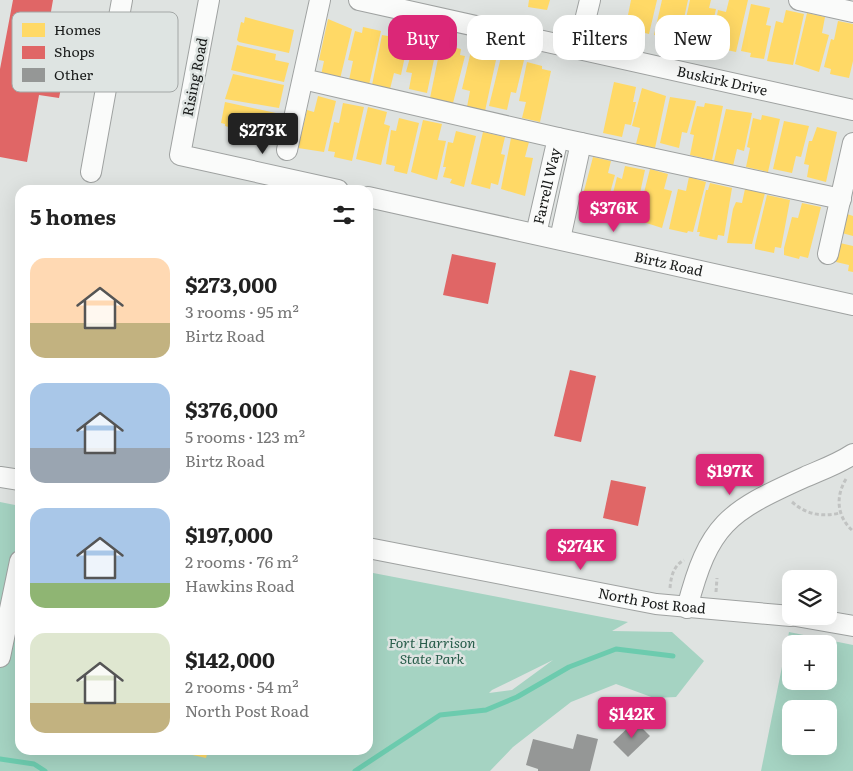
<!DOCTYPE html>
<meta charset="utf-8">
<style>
body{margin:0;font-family:Literata,serif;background:#f6f6f6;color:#222;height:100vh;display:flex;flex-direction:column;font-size:19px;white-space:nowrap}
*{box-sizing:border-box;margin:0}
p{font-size:16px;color:#767676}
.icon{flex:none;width:28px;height:28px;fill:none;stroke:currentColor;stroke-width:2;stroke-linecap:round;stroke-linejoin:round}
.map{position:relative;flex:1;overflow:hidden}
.details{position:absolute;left:15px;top:185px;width:358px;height:570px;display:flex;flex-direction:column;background:#fff;border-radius:15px;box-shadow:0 5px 20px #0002}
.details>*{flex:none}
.top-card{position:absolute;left:388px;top:15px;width:390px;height:45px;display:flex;gap:10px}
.tools{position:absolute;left:782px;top:570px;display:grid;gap:10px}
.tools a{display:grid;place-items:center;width:55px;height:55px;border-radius:10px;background:#fff;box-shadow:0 5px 20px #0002;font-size:25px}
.price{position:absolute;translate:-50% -42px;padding:0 11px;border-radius:5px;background:#db2777;color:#fff;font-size:16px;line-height:32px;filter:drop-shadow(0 1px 2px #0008)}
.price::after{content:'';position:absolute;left:50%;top:30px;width:15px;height:11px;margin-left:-8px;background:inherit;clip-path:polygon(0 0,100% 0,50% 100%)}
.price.current{background:#222;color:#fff}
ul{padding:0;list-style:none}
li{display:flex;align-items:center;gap:15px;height:125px;padding:0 15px}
li span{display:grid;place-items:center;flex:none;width:140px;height:100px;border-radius:15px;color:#555}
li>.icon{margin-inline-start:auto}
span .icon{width:60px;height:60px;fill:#fffc;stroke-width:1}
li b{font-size:21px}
h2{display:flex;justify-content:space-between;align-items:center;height:60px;padding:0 15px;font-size:21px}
.tag{padding:0 18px;border-radius:15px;background:#fff;box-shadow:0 5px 20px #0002;font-size:18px;line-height:45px}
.tag.current{background:#db2777;color:#fff}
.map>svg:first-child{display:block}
.green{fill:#a5d3c2;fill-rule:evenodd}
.homes{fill:#ffd966}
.shops{fill:#e06666}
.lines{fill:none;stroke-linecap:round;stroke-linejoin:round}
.stream{stroke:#6ccbae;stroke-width:5}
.building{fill:#959796}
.minor-casing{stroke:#9fa2a1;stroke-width:22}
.path{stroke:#c1c3c2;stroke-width:3;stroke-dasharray:4 2.5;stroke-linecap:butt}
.minor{stroke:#fafbfa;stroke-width:20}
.labels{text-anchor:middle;stroke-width:5;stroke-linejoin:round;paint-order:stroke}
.street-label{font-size:14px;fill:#181a19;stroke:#dee4e2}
.park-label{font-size:14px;font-style:italic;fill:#295d4b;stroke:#dee4e2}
.key{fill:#dee4e2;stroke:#a3a7a6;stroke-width:1}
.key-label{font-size:14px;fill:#181a19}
</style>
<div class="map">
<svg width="853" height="771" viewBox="0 0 853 771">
<rect width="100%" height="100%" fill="#dfe3e1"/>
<g class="green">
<path d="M 0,502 L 20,506 L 20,750 L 368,750 L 368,572 L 628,622 L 612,631 L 672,632 L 704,661 L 676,697 L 654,698 L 616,684 L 571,702 L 513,747 L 490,771 L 0,771 ZM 553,660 L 512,690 L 489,693 L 492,690 Z"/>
<path d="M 789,632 L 853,645 L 853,771 L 761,771 ZM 791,644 L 829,644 L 829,681 L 791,681 ZM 791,709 L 829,709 L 829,746 L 791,746 Z"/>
</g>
<g class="homes">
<path d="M 529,0 L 550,0 L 547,10 L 528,7 Z"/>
<path d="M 631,0 L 657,0 L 649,34 L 637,31 L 638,28 L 626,25 Z"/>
<path d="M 662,0 L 688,0 L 680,37 L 654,35 Z"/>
<path d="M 690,0 L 711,0 L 709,8 L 716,9 L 711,31 L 707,32 L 704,46 L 681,41 Z"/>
<path d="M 729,0 L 748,0 L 736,52 L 718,48 L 718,42 L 712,41 L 718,10 L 726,12 Z"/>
<path d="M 751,4 L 770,8 L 766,25 L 771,26 L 764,59 L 750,57 L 751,53 L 741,51 Z"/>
<path d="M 786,10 L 804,14 L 793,65 L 767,61 L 776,21 L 783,23 Z"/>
<path d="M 807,13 L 825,17 L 822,33 L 829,35 L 819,72 L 795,64 Z"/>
<path d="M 245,17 L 294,30 L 289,53 L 239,42 L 237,40 L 241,22 L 244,23 Z"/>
<path d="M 328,19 L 352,29 L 340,79 L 321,75 L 324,61 L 319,60 Z"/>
<path d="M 838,21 L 853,24 L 853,61 L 849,78 L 830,74 L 831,69 L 824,67 L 831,39 L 834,40 Z"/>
<path d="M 363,27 L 381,31 L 369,85 L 349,80 L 353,61 L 348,60 L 355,31 L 362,33 Z"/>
<path d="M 394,34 L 409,37 L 401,75 L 394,73 L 390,89 L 372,85 L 382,35 L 393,37 Z"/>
<path d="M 415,39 L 437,45 L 427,93 L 409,89 L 412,73 L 406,72 Z"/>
<path d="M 237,45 L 276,54 L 275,60 L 289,63 L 284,82 L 231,70 Z"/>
<path d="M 443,45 L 461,49 L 460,55 L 465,56 L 453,103 L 430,98 L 440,49 L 442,49 Z"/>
<path d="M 471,51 L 487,55 L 486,58 L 496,60 L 485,111 L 467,107 L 470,91 L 462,89 Z"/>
<path d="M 501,57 L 524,60 L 516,93 L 511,92 L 507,110 L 489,106 Z"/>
<path d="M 527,62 L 542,66 L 542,69 L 551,71 L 540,122 L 522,118 L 526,102 L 519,101 Z"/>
<path d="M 233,74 L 284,85 L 279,108 L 225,99 Z"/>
<path d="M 614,82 L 636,87 L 633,102 L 636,102 L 631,125 L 625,124 L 622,137 L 603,133 Z"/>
<path d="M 642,88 L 666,96 L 655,148 L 636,144 L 640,128 L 632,126 Z"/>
<path d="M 318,96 L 336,101 L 324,152 L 298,148 L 307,110 L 314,112 Z"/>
<path d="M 670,97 L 696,101 L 687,133 L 682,132 L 679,148 L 660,143 Z"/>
<path d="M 225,102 L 276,113 L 271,133 L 261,131 L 259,136 L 225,126 L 225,124 L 221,123 Z"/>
<path d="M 343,103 L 364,107 L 352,161 L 334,157 L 335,152 L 328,151 L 334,122 L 339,123 Z"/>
<path d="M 705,103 L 723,106 L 712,160 L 690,155 L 694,135 L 690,134 L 697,106 L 704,107 Z"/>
<path d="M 368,107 L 387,112 L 384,124 L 390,126 L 381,165 L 356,159 Z"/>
<path d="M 726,109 L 752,113 L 744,151 L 737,149 L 733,166 L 714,161 Z"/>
<path d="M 762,115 L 780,119 L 768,172 L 746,167 L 750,148 L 747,147 L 753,118 L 761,120 Z"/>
<path d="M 399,118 L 419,123 L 407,174 L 394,171 L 395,166 L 386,164 L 391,130 L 396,131 Z"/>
<path d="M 423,120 L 442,124 L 438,140 L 446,141 L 437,180 L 411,172 Z"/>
<path d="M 784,121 L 809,126 L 801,157 L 796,156 L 792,173 L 773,169 Z"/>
<path d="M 817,127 L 837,132 L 826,182 L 807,177 L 809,165 L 804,164 L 809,141 L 812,141 Z"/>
<path d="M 456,131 L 476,136 L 464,187 L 450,183 L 452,179 L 443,177 L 446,167 L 443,167 L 448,142 L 453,143 Z"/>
<path d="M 483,132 L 505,137 L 501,154 L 505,155 L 498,185 L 491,183 L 490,189 L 471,184 Z"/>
<path d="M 511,138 L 529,142 L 525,157 L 533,158 L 525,196 L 501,189 Z"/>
<path d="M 593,157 L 611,161 L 608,173 L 615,175 L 604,215 L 580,206 Z"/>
<path d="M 625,166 L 645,170 L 634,221 L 613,218 L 615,211 L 612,210 L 614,201 L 611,201 L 617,177 L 622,179 Z"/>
<path d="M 650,169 L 668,174 L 664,189 L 672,191 L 662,228 L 637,220 Z"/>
<path d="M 689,177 L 706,182 L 693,232 L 688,231 L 687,233 L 669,229 L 678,189 L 686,191 Z"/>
<path d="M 710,183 L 732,188 L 724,236 L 718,235 L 717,240 L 699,236 L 700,232 L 697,232 L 706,190 L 708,190 Z"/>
<path d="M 745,189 L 765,193 L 752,244 L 727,243 L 733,209 L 736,202 L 742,203 Z"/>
<path d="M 767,195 L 790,200 L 781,248 L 775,247 L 774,253 L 755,249 L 755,245 Z"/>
<path d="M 802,203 L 821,207 L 808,258 L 800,256 L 799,259 L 784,255 L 784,248 L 792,217 L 798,218 Z"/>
<path d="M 847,214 L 853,216 L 853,236 L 842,233 Z"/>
<path d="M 840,243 L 853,246 L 853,272 L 848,271 L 849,265 L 836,262 Z"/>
<path d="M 170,750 L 208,750 L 206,758 Z"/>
</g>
<g class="shops">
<path d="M 13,0 L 53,0 L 41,69 L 64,73 L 59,98 L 39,95 L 27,162 L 0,157 L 0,69 Z"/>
<path d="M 452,254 L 496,263 L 488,304 L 443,295 Z"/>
<path d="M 570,370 L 596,376 L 581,442 L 554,436 Z"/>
<path d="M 611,480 L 646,487 L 638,526 L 603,518 Z"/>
</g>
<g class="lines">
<g class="stream">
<path d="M 0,759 L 34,764 L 45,771"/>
<path d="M 355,771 L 440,715 L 486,710 L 517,697 L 569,667 L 616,649 L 673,656"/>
</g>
</g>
<g class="building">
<path d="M 635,721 L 650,736 L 628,757 L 613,742 Z"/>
<path d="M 577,734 L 598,739 L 590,771 L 538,771 L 538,769 L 526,765 L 533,739 L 573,749 Z"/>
</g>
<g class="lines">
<defs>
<g id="minor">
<path d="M 209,0 L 180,155 L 338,190"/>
<path id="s1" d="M 359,0 L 853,110"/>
<path d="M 799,0 L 853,12"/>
<path d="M 578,49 L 590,0"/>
<path d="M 303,79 L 558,138 L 841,199"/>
<path d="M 287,150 L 320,0"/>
<path d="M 91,172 L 122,0"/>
<path id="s2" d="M 368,197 L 853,305"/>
<path id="s3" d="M 536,234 L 558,138"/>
<path d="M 560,239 L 581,143"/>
<path d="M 828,254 L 853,143"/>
<path d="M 0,477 L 20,480"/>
<path id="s4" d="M 368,548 L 656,604 L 791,616"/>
<path d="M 687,608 C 709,524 727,512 805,477 C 821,470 838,464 853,454"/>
<path d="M 796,616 L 853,626"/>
<path d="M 0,657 L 20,561"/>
</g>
</defs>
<use href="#minor" class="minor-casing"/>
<g class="path">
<path d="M 846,479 C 835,497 837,517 853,531"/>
<path d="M 792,502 C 807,515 822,517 840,513"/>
<path d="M 670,588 C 671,577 673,566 684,560"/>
<path d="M 716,592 L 717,578"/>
</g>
<use href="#minor" class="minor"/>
</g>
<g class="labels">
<g class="street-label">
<text transform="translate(195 77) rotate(-79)" y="5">Rising Road</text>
<text dy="5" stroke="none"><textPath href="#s1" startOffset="372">Buskirk Drive</textPath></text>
<text dy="5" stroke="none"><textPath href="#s3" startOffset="49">Farrell Way</textPath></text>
<text dy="5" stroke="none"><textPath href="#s2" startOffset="308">Birtz Road</textPath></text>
<text dy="5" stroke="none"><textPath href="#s4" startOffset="289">North Post Road</textPath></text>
</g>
<g class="park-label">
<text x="432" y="648">Fort Harrison<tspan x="432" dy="16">State Park</tspan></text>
</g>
</g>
<rect x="12" y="12" width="166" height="80" rx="8" class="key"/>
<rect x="22" y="23" width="23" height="14" fill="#ffd966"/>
<rect x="22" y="46" width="23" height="13" fill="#e06666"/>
<rect x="22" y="68" width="23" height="14" fill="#959796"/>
<g class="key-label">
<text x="54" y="35">Homes</text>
<text x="54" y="57">Shops</text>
<text x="54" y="80">Other</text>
</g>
</svg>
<div class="tools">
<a><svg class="icon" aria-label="layers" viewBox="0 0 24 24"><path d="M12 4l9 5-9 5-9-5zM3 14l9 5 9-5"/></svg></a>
<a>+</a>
<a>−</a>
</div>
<b class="price current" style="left:263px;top:155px">$273K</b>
<b class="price" style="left:614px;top:233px">$376K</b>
<b class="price" style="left:730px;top:496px">$197K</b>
<b class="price" style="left:581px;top:571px">$274K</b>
<b class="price" style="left:632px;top:739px">$142K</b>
<div class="top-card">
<a class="tag current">Buy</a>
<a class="tag">Rent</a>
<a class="tag">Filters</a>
<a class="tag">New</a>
</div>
<section class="details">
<h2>5 homes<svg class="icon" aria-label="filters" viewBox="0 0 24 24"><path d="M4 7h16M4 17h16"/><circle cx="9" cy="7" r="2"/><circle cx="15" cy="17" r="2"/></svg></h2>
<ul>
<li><span style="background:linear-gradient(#ffd9b3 65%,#c2b280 0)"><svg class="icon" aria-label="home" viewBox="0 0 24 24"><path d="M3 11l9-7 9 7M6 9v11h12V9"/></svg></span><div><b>$273,000</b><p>3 rooms · 95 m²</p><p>Birtz Road</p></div></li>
<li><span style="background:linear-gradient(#a9c7e8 65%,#9aa5b1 0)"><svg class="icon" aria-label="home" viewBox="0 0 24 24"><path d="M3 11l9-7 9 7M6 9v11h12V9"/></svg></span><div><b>$376,000</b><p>5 rooms · 123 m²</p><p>Birtz Road</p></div></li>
<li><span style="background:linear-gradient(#a9c7e8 75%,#8fb573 0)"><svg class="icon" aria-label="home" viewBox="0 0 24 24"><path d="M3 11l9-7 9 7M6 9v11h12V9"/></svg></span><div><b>$197,000</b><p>2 rooms · 76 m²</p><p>Hawkins Road</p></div></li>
<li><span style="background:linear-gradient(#dfe7d0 70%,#c2b280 0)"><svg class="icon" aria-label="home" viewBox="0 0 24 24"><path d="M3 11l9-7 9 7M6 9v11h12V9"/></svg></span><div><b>$142,000</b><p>2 rooms · 54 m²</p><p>North Post Road</p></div></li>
</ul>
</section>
</div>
